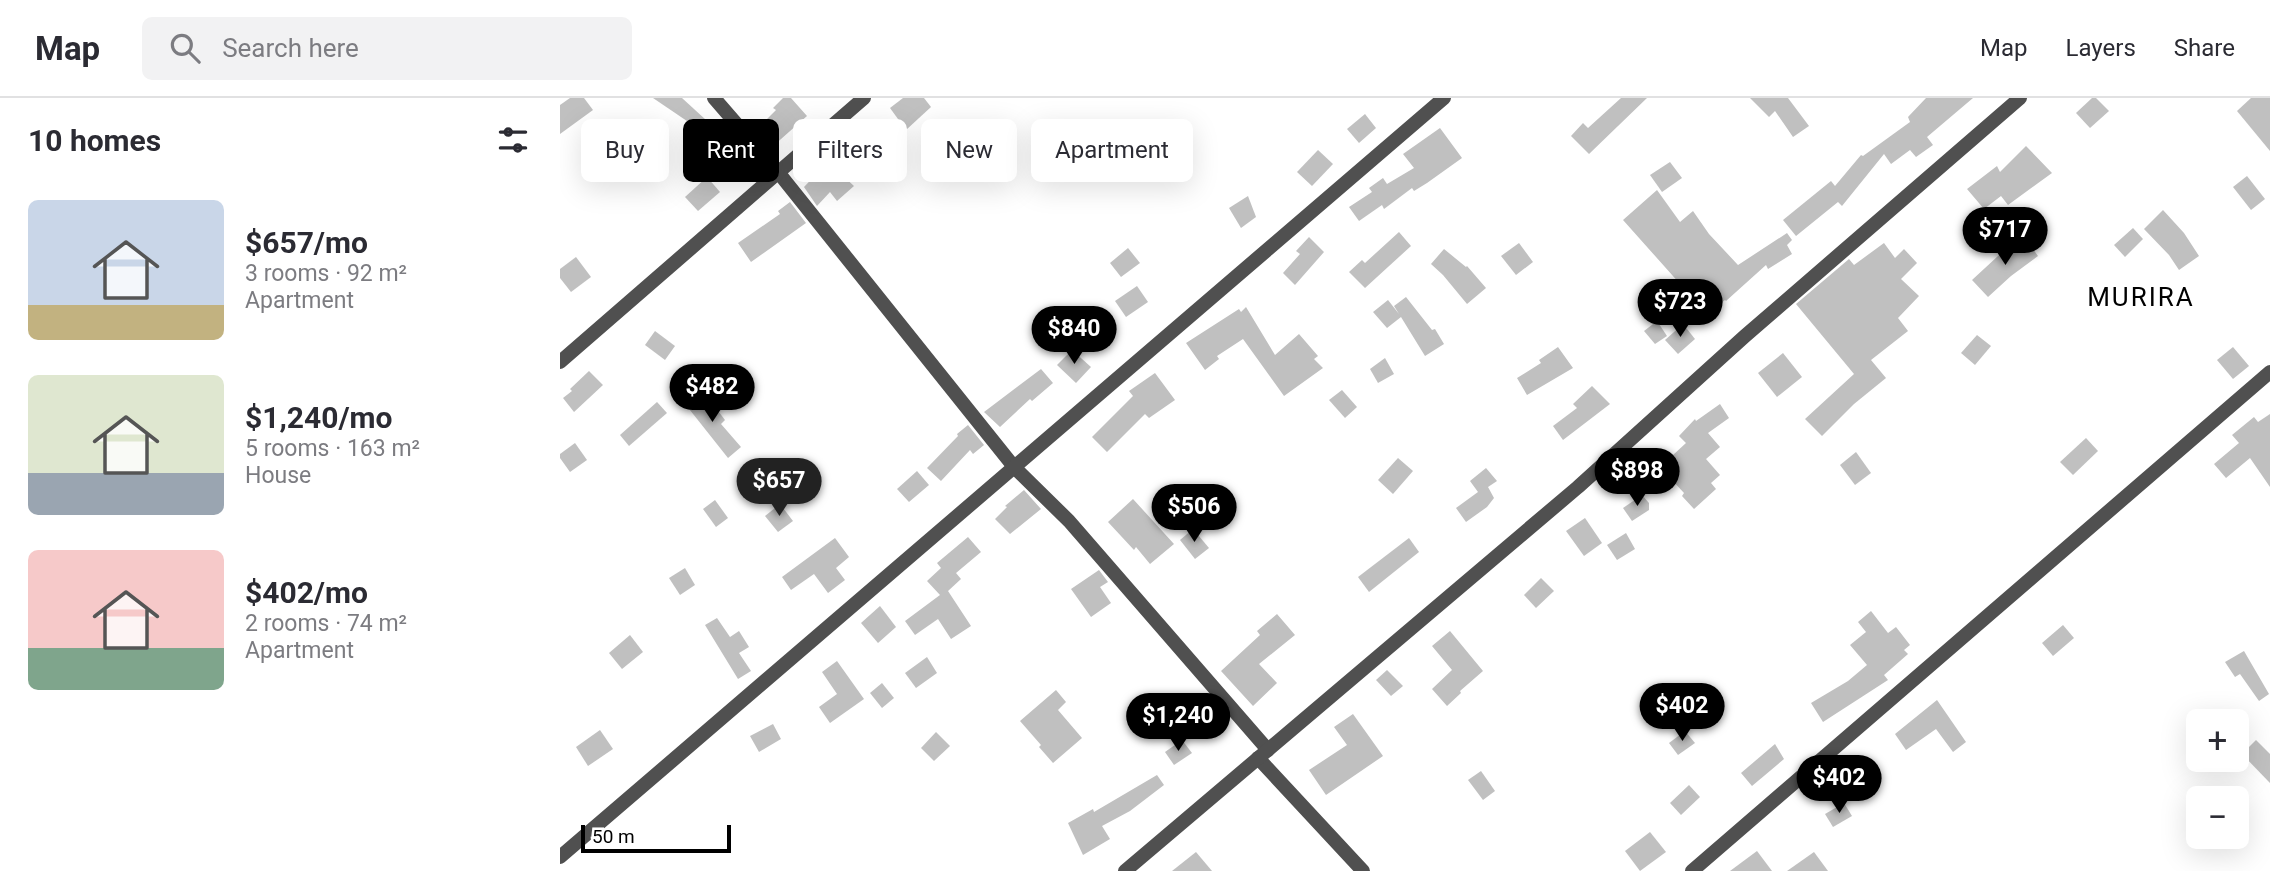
<!DOCTYPE html>
<meta charset="utf-8">
<style>
body{margin:0;font-family:Roboto,sans-serif;background:#f2f2f3;color:#2b2b33;height:100vh;display:flex;flex-direction:column;font-size:26px;white-space:nowrap}
*{box-sizing:border-box;margin:0}
p{font-size:23px;color:#7c7c81}
.icon{flex:none;width:38px;height:38px;fill:none;stroke:currentColor;stroke-width:2;stroke-linecap:round;stroke-linejoin:round}
.map{position:relative;flex:1;overflow:hidden}
.side{display:flex;flex-direction:column;background:#fff;width:560px}
.side>*{flex:none}
.guide{position:absolute;left:21px;top:21px;width:665px;height:63px;display:flex;gap:14px}
.controls{position:absolute;left:1626px;top:611px;display:grid;gap:14px}
.controls a{display:grid;place-items:center;width:63px;height:63px;border-radius:10px;background:#fff;box-shadow:0 7px 28px #0002;font-size:35px}
.scale{position:absolute;left:21px;bottom:18px;width:150px;box-sizing:border-box;padding-left:7px;border:4px solid #000;border-top:0;font-size:19px;line-height:24px;white-space:nowrap;color:#000;-webkit-text-stroke:5px #fff;paint-order:stroke}
.price{position:absolute;translate:-50% -60px;padding:0 16px;border-radius:24px;background:#000;color:#fff;font-size:23px;line-height:46px;filter:drop-shadow(0 2px 4px #0008)}
.price::after{content:'';position:absolute;left:50%;top:42px;width:21px;height:16px;margin-left:-10px;background:inherit;clip-path:polygon(0 0,100% 0,50% 100%)}
.price.active{background:#222;color:#fff}
ul{padding:0;list-style:none}
li{display:flex;align-items:center;gap:21px;height:175px;padding:0 28px}
li span{display:grid;place-items:center;flex:none;width:196px;height:140px;border-radius:10px;color:#555}
li>.icon{margin-inline-start:auto}
span .icon{width:84px;height:84px;fill:#fffc;stroke-width:1}
li b{font-size:30px}
h2{display:flex;justify-content:space-between;align-items:center;height:84px;padding:0 28px;font-size:30px}
.chip{padding:0 24px;border-radius:10px;background:#fff;box-shadow:0 7px 28px #0002;font-size:24px;line-height:63px}
.chip.active{background:#000;color:#fff}
header{display:flex;align-items:center;gap:42px;box-sizing:border-box;height:98px;padding:0 35px;background:#fff;border-bottom:2px solid #e1e1e2}
header strong{font-size:33px}
nav{display:flex;gap:38px;margin-inline-start:auto;font-size:24px}
.search{width:490px;height:63px;background:#f2f2f3;display:flex;align-items:center;gap:18px;box-sizing:border-box;padding:0 24px;border-radius:10px;color:#7c7c81;font-size:26px}
main{display:flex;flex:1;min-height:0}
.map>svg:first-child{display:block}
.building{fill:#c0c0c0}
.lines{fill:none;stroke-linecap:round;stroke-linejoin:round}
.street{stroke:#505050;stroke-width:14}
.labels{text-anchor:middle;stroke-width:7;stroke-linejoin:round;paint-order:stroke}
.quarter-label{font-size:26px;letter-spacing:2px;fill:#000;stroke:#fff}
</style>
<header>
<strong>Map</strong>
<div class="search"><svg class="icon" aria-label="search" viewBox="0 0 24 24"><circle cx="10" cy="10" r="6"/><path d="M15 15l6 6"/></svg>Search here</div>
<nav><a>Map</a><a>Layers</a><a>Share</a></nav>
</header>
<main>
<section class="side">
<h2>10 homes<svg class="icon" aria-label="filters" viewBox="0 0 24 24"><path d="M4 7h16M4 17h16"/><circle cx="9" cy="7" r="2"/><circle cx="15" cy="17" r="2"/></svg></h2>
<ul>
<li><span style="background:linear-gradient(#c9d6e8 75%,#c2b280 0)"><svg class="icon" aria-label="home" viewBox="0 0 24 24"><path d="M3 11l9-7 9 7M6 9v11h12V9"/></svg></span><div><b>$657/mo</b><p>3 rooms · 92 m²</p><p>Apartment</p></div></li>
<li><span style="background:linear-gradient(#dfe7d0 70%,#9aa5b1 0)"><svg class="icon" aria-label="home" viewBox="0 0 24 24"><path d="M3 11l9-7 9 7M6 9v11h12V9"/></svg></span><div><b>$1,240/mo</b><p>5 rooms · 163 m²</p><p>House</p></div></li>
<li><span style="background:linear-gradient(#f6c9c9 70%,#7fa58c 0)"><svg class="icon" aria-label="home" viewBox="0 0 24 24"><path d="M3 11l9-7 9 7M6 9v11h12V9"/></svg></span><div><b>$402/mo</b><p>2 rooms · 74 m²</p><p>Apartment</p></div></li>
</ul>
</section>
<div class="map">
<svg width="1710" height="773" viewBox="0 0 1710 773">
<rect width="100%" height="100%" fill="#fff"/>
<g class="building">
<path d="M 10,0 L 24,0 L 33,12 L 0,36 L 0,7 Z"/>
<path d="M 93,0 L 122,0 L 158,33 L 152,40 Z"/>
<path d="M 223,0 L 231,0 L 247,18 L 212,49 L 196,32 L 216,12 L 213,10 Z"/>
<path d="M 343,0 L 364,0 L 371,9 L 346,32 L 330,10 Z"/>
<path d="M 1061,0 L 1087,0 L 1029,56 L 1011,38 L 1023,25 L 1028,30 Z"/>
<path d="M 1190,0 L 1228,0 L 1249,28 L 1233,39 L 1215,13 L 1209,19 Z"/>
<path d="M 1366,0 L 1413,0 L 1367,39 L 1373,47 L 1356,59 L 1350,52 L 1331,66 L 1324,56 L 1282,108 L 1278,104 L 1236,138 L 1223,122 L 1271,83 L 1275,88 L 1301,57 L 1303,58 L 1350,24 L 1348,19 Z"/>
<path d="M 1532,0 L 1536,0 L 1549,13 L 1530,30 L 1516,15 Z"/>
<path d="M 1691,0 L 1710,0 L 1710,53 L 1677,13 Z"/>
<path d="M 805,16 L 816,30 L 799,45 L 787,31 Z"/>
<path d="M 880,30 L 902,60 L 867,85 L 854,93 L 852,90 L 824,111 L 822,107 L 799,123 L 789,109 L 812,94 L 809,90 L 823,80 L 827,86 L 854,70 L 843,56 Z"/>
<path d="M 1466,48 L 1492,75 L 1448,107 L 1441,98 L 1424,111 L 1407,91 L 1437,68 L 1440,74 Z"/>
<path d="M 758,52 L 773,66 L 752,88 L 737,74 Z"/>
<path d="M 268,64 L 294,88 L 277,103 L 270,94 L 257,108 L 244,89 Z"/>
<path d="M 1110,64 L 1122,80 L 1102,94 L 1090,77 Z"/>
<path d="M 1687,78 L 1705,101 L 1691,112 L 1673,89 Z"/>
<path d="M 147,79 L 160,94 L 138,113 L 125,99 Z"/>
<path d="M 1097,92 L 1120,124 L 1133,113 L 1149,136 L 1178,167 L 1227,135 L 1232,142 L 1227,147 L 1232,156 L 1208,171 L 1206,167 L 1166,203 L 1165,202 L 1152,212 L 1127,181 L 1121,187 L 1063,122 Z"/>
<path d="M 688,98 L 696,119 L 681,130 L 669,110 Z"/>
<path d="M 230,104 L 246,125 L 191,164 L 178,145 L 220,116 L 218,113 Z"/>
<path d="M 1603,112 L 1624,135 L 1639,158 L 1619,172 L 1609,157 L 1584,131 Z"/>
<path d="M 1573,130 L 1583,141 L 1565,159 L 1554,147 Z"/>
<path d="M 839,134 L 851,148 L 805,190 L 789,174 L 802,162 L 805,165 Z"/>
<path d="M 749,139 L 764,154 L 735,187 L 723,175 L 740,156 L 736,153 Z"/>
<path d="M 1464,139 L 1478,158 L 1451,178 L 1428,199 L 1412,182 L 1438,158 Z"/>
<path d="M 959,145 L 973,164 L 956,177 L 941,158 Z"/>
<path d="M 1324,145 L 1335,160 L 1344,151 L 1357,165 L 1341,181 L 1359,198 L 1338,220 L 1348,233 L 1311,262 L 1326,280 L 1294,306 L 1262,338 L 1245,321 L 1294,276 L 1236,206 L 1289,161 L 1294,167 Z"/>
<path d="M 568,150 L 580,165 L 561,179 L 550,165 Z"/>
<path d="M 884,151 L 906,169 L 907,168 L 926,190 L 907,206 L 883,177 L 871,166 Z"/>
<path d="M 16,159 L 31,179 L 11,194 L 0,180 L 0,171 Z"/>
<path d="M 577,188 L 588,204 L 566,219 L 555,203 Z"/>
<path d="M 846,199 L 872,232 L 875,231 L 884,246 L 865,258 L 841,219 L 827,230 L 813,214 L 828,202 L 839,216 L 834,208 Z"/>
<path d="M 686,209 L 715,257 L 739,236 L 758,258 L 754,261 L 763,270 L 724,298 L 683,241 L 657,258 L 659,261 L 645,272 L 626,245 L 679,211 L 681,214 Z"/>
<path d="M 1097,223 L 1107,238 L 1095,246 L 1084,233 Z"/>
<path d="M 1123,226 L 1135,241 L 1118,256 L 1105,242 Z"/>
<path d="M 95,233 L 115,248 L 105,262 L 85,247 Z"/>
<path d="M 1417,237 L 1431,248 L 1415,267 L 1401,255 Z"/>
<path d="M 998,249 L 1013,270 L 967,297 L 957,280 L 981,265 L 979,262 Z"/>
<path d="M 1673,249 L 1689,268 L 1673,281 L 1657,262 Z"/>
<path d="M 512,252 L 531,269 L 516,285 L 497,267 Z"/>
<path d="M 1223,255 L 1242,279 L 1217,299 L 1198,275 Z"/>
<path d="M 825,260 L 834,276 L 818,285 L 810,271 Z"/>
<path d="M 481,271 L 493,285 L 472,303 L 470,301 L 440,329 L 424,314 Z"/>
<path d="M 29,273 L 43,287 L 14,314 L 3,300 L 12,293 L 10,291 Z"/>
<path d="M 595,275 L 615,302 L 589,320 L 585,316 L 547,354 L 532,339 L 573,298 L 569,293 Z"/>
<path d="M 1032,288 L 1050,306 L 1003,342 L 993,328 L 1017,310 L 1013,306 Z"/>
<path d="M 782,292 L 797,309 L 785,320 L 769,302 Z"/>
<path d="M 132,294 L 143,306 L 149,301 L 165,322 L 161,326 L 181,349 L 168,360 L 122,302 Z"/>
<path d="M 97,304 L 107,315 L 69,348 L 60,337 Z"/>
<path d="M 1160,306 L 1169,320 L 1148,335 L 1160,349 L 1146,361 L 1160,377 L 1151,385 L 1156,391 L 1134,411 L 1122,398 L 1124,395 L 1100,369 L 1126,345 L 1119,338 L 1135,321 L 1136,323 Z"/>
<path d="M 1710,316 L 1710,389 L 1690,360 L 1666,380 L 1654,366 L 1679,345 L 1672,337 L 1694,319 L 1698,324 Z"/>
<path d="M 408,327 L 424,347 L 413,356 L 410,352 L 381,383 L 367,370 L 398,338 L 397,336 Z"/>
<path d="M 1526,340 L 1538,353 L 1513,377 L 1500,364 Z"/>
<path d="M 15,345 L 27,362 L 10,374 L 0,360 L 0,356 Z"/>
<path d="M 1296,354 L 1311,375 L 1295,387 L 1280,367 Z"/>
<path d="M 838,360 L 853,373 L 833,396 L 818,382 Z"/>
<path d="M 926,370 L 937,383 L 928,389 L 934,400 L 927,409 L 906,424 L 896,410 L 918,394 L 910,383 Z"/>
<path d="M 357,373 L 369,387 L 349,404 L 337,391 Z"/>
<path d="M 464,392 L 481,411 L 450,436 L 435,421 L 447,409 L 445,408 Z"/>
<path d="M 1082,397 L 1089,405 L 1089,412 L 1072,423 L 1063,410 Z"/>
<path d="M 573,401 L 614,446 L 590,466 L 576,449 L 574,452 L 548,424 Z"/>
<path d="M 155,402 L 168,420 L 156,429 L 143,411 Z"/>
<path d="M 220,406 L 233,423 L 218,434 L 205,418 Z"/>
<path d="M 1025,420 L 1042,445 L 1024,458 L 1006,433 Z"/>
<path d="M 633,431 L 649,450 L 635,461 L 620,442 Z"/>
<path d="M 1066,435 L 1075,451 L 1057,462 L 1047,447 Z"/>
<path d="M 408,439 L 421,454 L 396,475 L 401,481 L 388,493 L 411,528 L 391,541 L 378,521 L 355,537 L 345,523 L 380,497 L 367,483 L 381,470 L 377,465 Z"/>
<path d="M 275,440 L 289,459 L 276,470 L 285,482 L 268,495 L 254,476 L 231,492 L 222,479 Z"/>
<path d="M 849,440 L 859,454 L 809,494 L 798,479 Z"/>
<path d="M 125,470 L 135,487 L 120,497 L 109,480 Z"/>
<path d="M 539,472 L 548,484 L 540,489 L 551,505 L 531,519 L 511,491 Z"/>
<path d="M 981,480 L 994,493 L 976,510 L 964,497 Z"/>
<path d="M 320,508 L 336,529 L 318,545 L 301,525 Z"/>
<path d="M 1311,513 L 1328,535 L 1336,529 L 1350,547 L 1344,552 L 1348,556 L 1324,577 L 1328,582 L 1263,624 L 1251,605 L 1288,583 L 1307,567 L 1290,547 L 1306,534 L 1298,524 Z"/>
<path d="M 717,516 L 735,537 L 699,566 L 717,585 L 693,608 L 661,573 L 700,537 L 697,533 Z"/>
<path d="M 157,520 L 170,539 L 179,533 L 189,549 L 179,555 L 191,573 L 178,581 L 145,527 Z"/>
<path d="M 1503,527 L 1514,540 L 1493,558 L 1482,545 Z"/>
<path d="M 890,533 L 923,573 L 900,593 L 901,595 L 887,608 L 872,591 L 892,572 L 872,548 Z"/>
<path d="M 70,537 L 83,554 L 62,571 L 49,555 Z"/>
<path d="M 1684,553 L 1709,596 L 1699,603 L 1680,576 L 1675,579 L 1665,564 Z"/>
<path d="M 367,559 L 377,575 L 356,590 L 345,575 Z"/>
<path d="M 277,563 L 304,601 L 270,625 L 259,609 L 277,596 L 262,574 Z"/>
<path d="M 827,572 L 843,588 L 831,598 L 816,582 Z"/>
<path d="M 322,585 L 334,600 L 322,610 L 310,595 Z"/>
<path d="M 1130,586 L 1140,601 L 1125,611 L 1115,596 Z"/>
<path d="M 496,592 L 506,604 L 498,612 L 522,640 L 493,665 L 479,649 L 481,647 L 460,623 Z"/>
<path d="M 1377,602 L 1406,644 L 1393,654 L 1376,631 L 1346,652 L 1335,636 Z"/>
<path d="M 793,616 L 823,658 L 766,697 L 749,672 L 787,647 L 774,629 Z"/>
<path d="M 213,626 L 221,641 L 199,654 L 190,638 Z"/>
<path d="M 40,632 L 53,651 L 28,668 L 16,649 Z"/>
<path d="M 1125,633 L 1135,645 L 1118,657 L 1109,645 Z"/>
<path d="M 376,634 L 390,648 L 374,663 L 361,650 Z"/>
<path d="M 622,642 L 632,655 L 614,667 L 605,654 Z"/>
<path d="M 1696,642 L 1710,656 L 1710,685 L 1682,656 Z"/>
<path d="M 1215,646 L 1224,661 L 1192,688 L 1181,675 Z"/>
<path d="M 921,673 L 935,693 L 923,702 L 908,682 Z"/>
<path d="M 597,677 L 604,687 L 570,713 L 542,728 L 550,741 L 523,757 L 508,725 L 533,711 L 534,714 Z"/>
<path d="M 1129,687 L 1140,699 L 1121,717 L 1110,705 Z"/>
<path d="M 1284,705 L 1292,718 L 1273,729 L 1265,716 Z"/>
<path d="M 1090,734 L 1106,754 L 1080,773 L 1065,753 Z"/>
<path d="M 1197,753 L 1212,773 L 1170,773 Z"/>
<path d="M 636,754 L 652,773 L 612,773 Z"/>
<path d="M 1254,754 L 1268,773 L 1227,773 Z"/>
</g>
<g class="lines">
<g class="street">
<path d="M 154,0 L 218,74 L 454,369 L 509,423 L 708,652"/>
<path d="M 0,264 L 304,0"/>
<path d="M 698,660 L 803,773"/>
<path d="M 0,759 L 884,0"/>
<path d="M 565,773 L 1018,389 L 1185,238 L 1460,0"/>
<path d="M 1132,773 L 1710,274"/>
</g>
</g>
<g class="labels">
<g class="quarter-label">
<text x="1581" y="208">MURIRA</text>
</g>
</g>
</svg>
<div class="controls">
<a>+</a>
<a>−</a>
</div>
<div class="scale">50 m</div>
<b class="price" style="left:1445px;top:169px">$717</b>
<b class="price" style="left:1120px;top:241px">$723</b>
<b class="price" style="left:514px;top:268px">$840</b>
<b class="price" style="left:152px;top:326px">$482</b>
<b class="price" style="left:1077px;top:410px">$898</b>
<b class="price active" style="left:219px;top:420px">$657</b>
<b class="price" style="left:634px;top:446px">$506</b>
<b class="price" style="left:1122px;top:645px">$402</b>
<b class="price" style="left:618px;top:655px">$1,240</b>
<b class="price" style="left:1279px;top:717px">$402</b>
<div class="guide">
<a class="chip">Buy</a>
<a class="chip active">Rent</a>
<a class="chip">Filters</a>
<a class="chip">New</a>
<a class="chip">Apartment</a>
</div>
</div>
</main>
